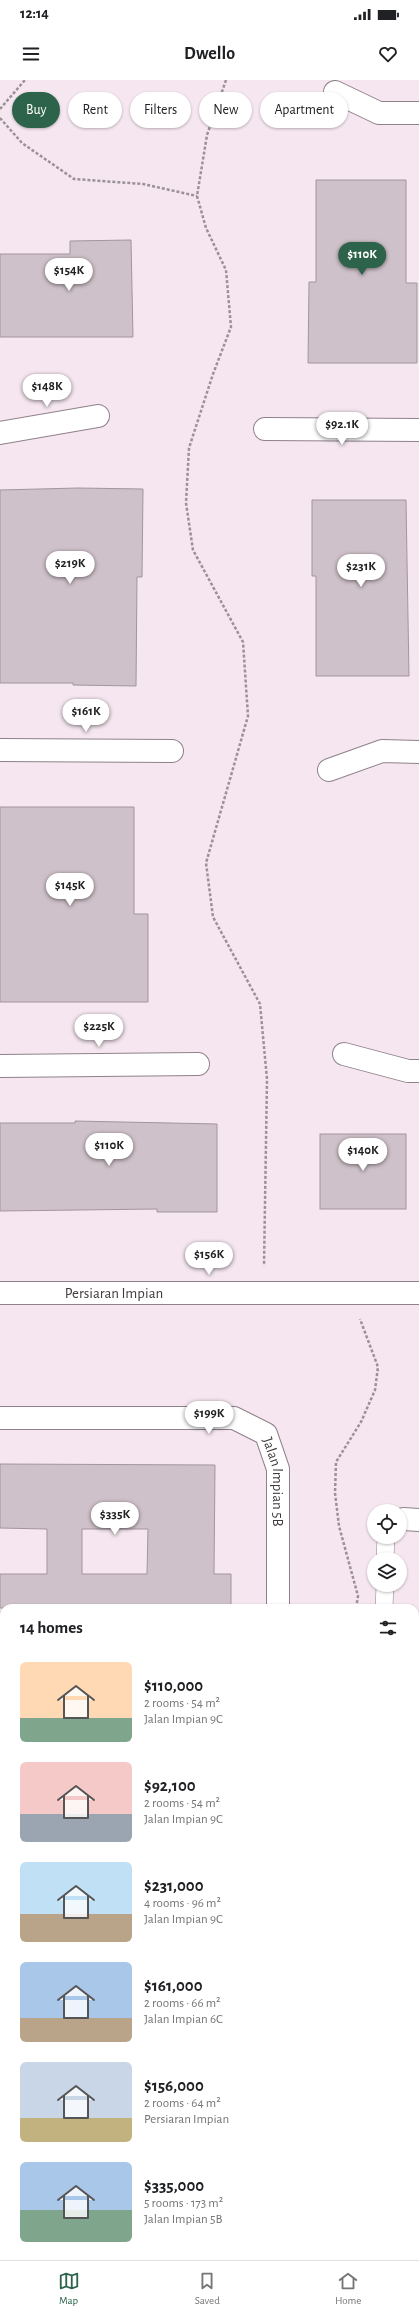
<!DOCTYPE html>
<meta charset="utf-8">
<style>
body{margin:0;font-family:"Alegreya Sans",sans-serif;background:#f2f2f2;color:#202124;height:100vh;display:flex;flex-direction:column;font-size:15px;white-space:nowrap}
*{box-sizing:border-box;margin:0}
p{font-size:13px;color:#757577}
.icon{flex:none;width:22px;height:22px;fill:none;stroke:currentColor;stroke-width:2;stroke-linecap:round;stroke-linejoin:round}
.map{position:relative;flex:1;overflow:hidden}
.drawer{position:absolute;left:0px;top:1524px;width:419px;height:656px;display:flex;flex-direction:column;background:#fff;border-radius:12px 12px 0 0;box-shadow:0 1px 3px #0004}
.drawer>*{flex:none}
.hud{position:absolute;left:12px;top:12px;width:395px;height:36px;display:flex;gap:8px}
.fabs{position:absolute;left:367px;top:1424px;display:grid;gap:8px}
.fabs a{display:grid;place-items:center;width:40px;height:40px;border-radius:50%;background:#fff;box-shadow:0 1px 3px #0004;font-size:20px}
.price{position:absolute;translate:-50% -34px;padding:0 9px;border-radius:14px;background:#fff;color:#222;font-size:13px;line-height:26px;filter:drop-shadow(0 1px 2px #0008)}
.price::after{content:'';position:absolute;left:50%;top:24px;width:12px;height:9px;margin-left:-6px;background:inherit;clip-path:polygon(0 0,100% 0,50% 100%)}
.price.selected{background:#2c634a;color:#fff}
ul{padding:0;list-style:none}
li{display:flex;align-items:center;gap:12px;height:100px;padding:0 20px}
li span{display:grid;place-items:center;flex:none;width:112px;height:80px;border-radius:6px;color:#555}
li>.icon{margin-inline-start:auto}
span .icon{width:48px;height:48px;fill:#fffc;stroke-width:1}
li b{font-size:17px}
h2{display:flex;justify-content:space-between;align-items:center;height:48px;padding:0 20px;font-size:17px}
.pill{padding:0 14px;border-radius:18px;background:#fff;box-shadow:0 1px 3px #0004;font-size:14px;line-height:36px}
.pill.selected{background:#2c634a;color:#fff}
.status{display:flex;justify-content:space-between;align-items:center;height:28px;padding:0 20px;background:#fff;direction:ltr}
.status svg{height:11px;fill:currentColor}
header{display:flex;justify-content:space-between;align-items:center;height:52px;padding:0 20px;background:#fff;font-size:18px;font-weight:600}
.tabs{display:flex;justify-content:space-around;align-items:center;height:56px;border-top:1px solid #e0e0e0;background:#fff;font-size:11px;color:#757577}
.tabs a{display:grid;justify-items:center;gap:2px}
.tabs .selected{color:#2c634a}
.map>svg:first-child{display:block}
.green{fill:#fbcde8}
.building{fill:#cfc1c9;stroke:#a3959d;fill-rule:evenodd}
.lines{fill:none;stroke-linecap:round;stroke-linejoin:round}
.lane-casing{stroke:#8f8189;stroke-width:18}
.street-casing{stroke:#8f8189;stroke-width:24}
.secondary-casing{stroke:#8f8189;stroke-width:24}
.path{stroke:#9b9197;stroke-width:2.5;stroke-dasharray:3 2;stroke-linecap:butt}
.lane{stroke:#fff;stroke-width:17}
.street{stroke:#fff;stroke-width:22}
.secondary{stroke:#fad5ee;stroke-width:22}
.labels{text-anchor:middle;stroke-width:3.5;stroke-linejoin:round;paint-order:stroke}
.street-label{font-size:15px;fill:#413b3e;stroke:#fef5fa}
</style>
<div class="status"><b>12:14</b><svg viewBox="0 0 49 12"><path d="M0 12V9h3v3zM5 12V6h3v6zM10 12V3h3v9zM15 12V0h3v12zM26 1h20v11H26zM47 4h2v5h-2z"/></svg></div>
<header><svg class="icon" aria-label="menu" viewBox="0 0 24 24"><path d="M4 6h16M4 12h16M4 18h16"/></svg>Dwello<svg class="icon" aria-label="heart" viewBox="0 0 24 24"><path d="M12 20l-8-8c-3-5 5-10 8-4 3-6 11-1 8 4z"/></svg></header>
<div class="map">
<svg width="419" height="2180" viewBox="0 0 419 2180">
<rect width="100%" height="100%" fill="#f5e6ef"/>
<rect class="green" x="415" y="1927" width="4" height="202"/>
<g class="building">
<path d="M 316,100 L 406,100 L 406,203 L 417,203 L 417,283 L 308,283 L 309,202 L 316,202 Z"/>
<path d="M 131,160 L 133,257 L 0,257 L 0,174 L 70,174 L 70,161 Z"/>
<path d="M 78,408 L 143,409 L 142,497 L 137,497 L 136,606 L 73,605 L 73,603 L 0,603 L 0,410 Z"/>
<path d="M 312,420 L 406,420 L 409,596 L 316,596 L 316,496 L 312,496 Z"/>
<path d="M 0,727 L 134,727 L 134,834 L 148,834 L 148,922 L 0,922 Z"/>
<path d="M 75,1041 L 217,1044 L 217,1132 L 157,1132 L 157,1129 L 0,1131 L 0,1043 L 75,1043 Z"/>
<rect x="320" y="1054" width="86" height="75"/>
<path d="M 0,1384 L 215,1385 L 214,1494 L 231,1494 L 231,1528 L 0,1528 L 0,1494 L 47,1494 L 47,1449 L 0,1448 ZM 82,1449 L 148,1449 L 147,1494 L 82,1494 Z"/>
</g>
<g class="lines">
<defs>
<g id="lane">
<path d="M 385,1479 L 386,1457"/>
<path d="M 384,1528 L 385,1505"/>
<path d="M 415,1912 L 419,1912"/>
<path d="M 0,2065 L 4,2065"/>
</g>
<g id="street">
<path d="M 335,12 L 379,33 L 419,33"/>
<path d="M 265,349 L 419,350"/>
<path d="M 0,353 L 98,336"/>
<path d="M 0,670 L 172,671"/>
<path d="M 329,690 L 382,671 L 419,672"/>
<path d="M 344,974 L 408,991 L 419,991"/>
<path d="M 0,986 L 198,984"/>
<path id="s1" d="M 0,1213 L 419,1213"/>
<path id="s2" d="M 0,1338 L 234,1338 L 266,1354 L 278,1389 L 278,1528"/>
<path d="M 403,1439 L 419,1440"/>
<path d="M 0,1625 L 4,1625"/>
<path d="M 415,1742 L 419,1742"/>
<path d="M 0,1921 L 4,1921"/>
</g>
<g id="secondary">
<path d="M 0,2175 L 4,2175"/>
<path d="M 316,2176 L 419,2176"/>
</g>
</defs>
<use href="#lane" class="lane-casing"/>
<use href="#street" class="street-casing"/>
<use href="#secondary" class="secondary-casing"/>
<g class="path">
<path d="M 226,0 L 207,55 L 197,116 L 206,148 L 226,190 L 231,247 L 213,294 L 189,368 L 186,423 L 193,470 L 243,562 L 248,636 L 206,783 L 213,837 L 260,924 L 267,999 L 264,1186"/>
<path d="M 0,29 L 25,0"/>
<path d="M 0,38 L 22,63 L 74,99 L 143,104 L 197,116"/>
<path d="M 356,1528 L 358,1516 L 339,1446 L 335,1413 L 336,1382 L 361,1342 L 375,1310 L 378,1287 L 360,1239"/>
<path d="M 415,1944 L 419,1943"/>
<path d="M 415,2098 L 419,2099"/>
</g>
<use href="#lane" class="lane"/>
<use href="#street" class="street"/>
<use href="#secondary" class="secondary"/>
</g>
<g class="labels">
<g class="street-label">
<text dy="5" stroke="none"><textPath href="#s1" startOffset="114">Persiaran Impian</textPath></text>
<text dy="5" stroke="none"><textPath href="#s2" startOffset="319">Jalan Impian 5B</textPath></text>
</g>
</g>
</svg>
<div class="fabs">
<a><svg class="icon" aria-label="locate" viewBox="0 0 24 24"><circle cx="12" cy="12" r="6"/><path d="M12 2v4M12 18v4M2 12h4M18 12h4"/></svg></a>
<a><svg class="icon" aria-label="layers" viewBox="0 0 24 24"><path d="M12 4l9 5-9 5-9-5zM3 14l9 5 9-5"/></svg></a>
</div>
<b class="price selected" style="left:362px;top:196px">$110K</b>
<b class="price" style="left:69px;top:212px">$154K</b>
<b class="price" style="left:47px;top:328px">$148K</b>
<b class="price" style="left:342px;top:366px">$92.1K</b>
<b class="price" style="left:70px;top:505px">$219K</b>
<b class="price" style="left:361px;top:508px">$231K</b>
<b class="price" style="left:86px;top:653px">$161K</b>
<b class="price" style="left:70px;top:827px">$145K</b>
<b class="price" style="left:99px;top:968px">$225K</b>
<b class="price" style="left:109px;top:1087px">$110K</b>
<b class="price" style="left:363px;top:1092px">$140K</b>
<b class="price" style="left:209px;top:1196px">$156K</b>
<b class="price" style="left:209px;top:1355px">$199K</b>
<b class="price" style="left:115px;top:1456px">$335K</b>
<div class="hud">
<a class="pill selected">Buy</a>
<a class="pill">Rent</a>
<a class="pill">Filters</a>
<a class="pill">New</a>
<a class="pill">Apartment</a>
</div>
<section class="drawer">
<h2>14 homes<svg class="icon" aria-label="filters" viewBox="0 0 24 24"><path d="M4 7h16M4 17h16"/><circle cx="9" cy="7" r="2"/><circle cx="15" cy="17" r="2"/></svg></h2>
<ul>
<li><span style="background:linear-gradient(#ffd9b3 70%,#7fa58c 0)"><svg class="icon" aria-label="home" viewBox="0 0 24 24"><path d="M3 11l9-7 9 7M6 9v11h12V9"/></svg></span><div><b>$110,000</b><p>2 rooms · 54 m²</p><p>Jalan Impian 9C</p></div></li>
<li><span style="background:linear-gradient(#f6c9c9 65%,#9aa5b1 0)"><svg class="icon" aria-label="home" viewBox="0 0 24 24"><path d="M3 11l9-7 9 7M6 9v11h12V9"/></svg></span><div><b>$92,100</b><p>2 rooms · 54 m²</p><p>Jalan Impian 9C</p></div></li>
<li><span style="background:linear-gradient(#bfe0f5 65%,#b9a48a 0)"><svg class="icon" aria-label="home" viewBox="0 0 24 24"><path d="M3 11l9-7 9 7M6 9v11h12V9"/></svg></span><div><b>$231,000</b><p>4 rooms · 96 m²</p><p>Jalan Impian 9C</p></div></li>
<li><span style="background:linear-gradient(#a9c7e8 70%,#b9a48a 0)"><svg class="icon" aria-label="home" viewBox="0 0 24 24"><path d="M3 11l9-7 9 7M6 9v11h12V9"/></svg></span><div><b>$161,000</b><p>2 rooms · 66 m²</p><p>Jalan Impian 6C</p></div></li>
<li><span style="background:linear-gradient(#c9d6e8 70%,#c2b280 0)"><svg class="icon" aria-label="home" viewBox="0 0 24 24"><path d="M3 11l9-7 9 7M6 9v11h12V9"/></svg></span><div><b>$156,000</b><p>2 rooms · 64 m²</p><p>Persiaran Impian</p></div></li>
<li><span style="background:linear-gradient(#a9c7e8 60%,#7fa58c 0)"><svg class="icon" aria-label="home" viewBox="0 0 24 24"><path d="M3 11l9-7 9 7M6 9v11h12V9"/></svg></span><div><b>$335,000</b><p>5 rooms · 173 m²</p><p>Jalan Impian 5B</p></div></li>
</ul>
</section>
</div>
<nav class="tabs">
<a class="selected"><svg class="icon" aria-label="map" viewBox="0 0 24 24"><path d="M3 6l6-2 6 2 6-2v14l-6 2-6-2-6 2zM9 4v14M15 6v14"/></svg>Map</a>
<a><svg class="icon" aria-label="saved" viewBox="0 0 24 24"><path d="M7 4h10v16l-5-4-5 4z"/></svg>Saved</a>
<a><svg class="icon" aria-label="home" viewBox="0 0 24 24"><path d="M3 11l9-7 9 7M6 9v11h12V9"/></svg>Home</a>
</nav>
